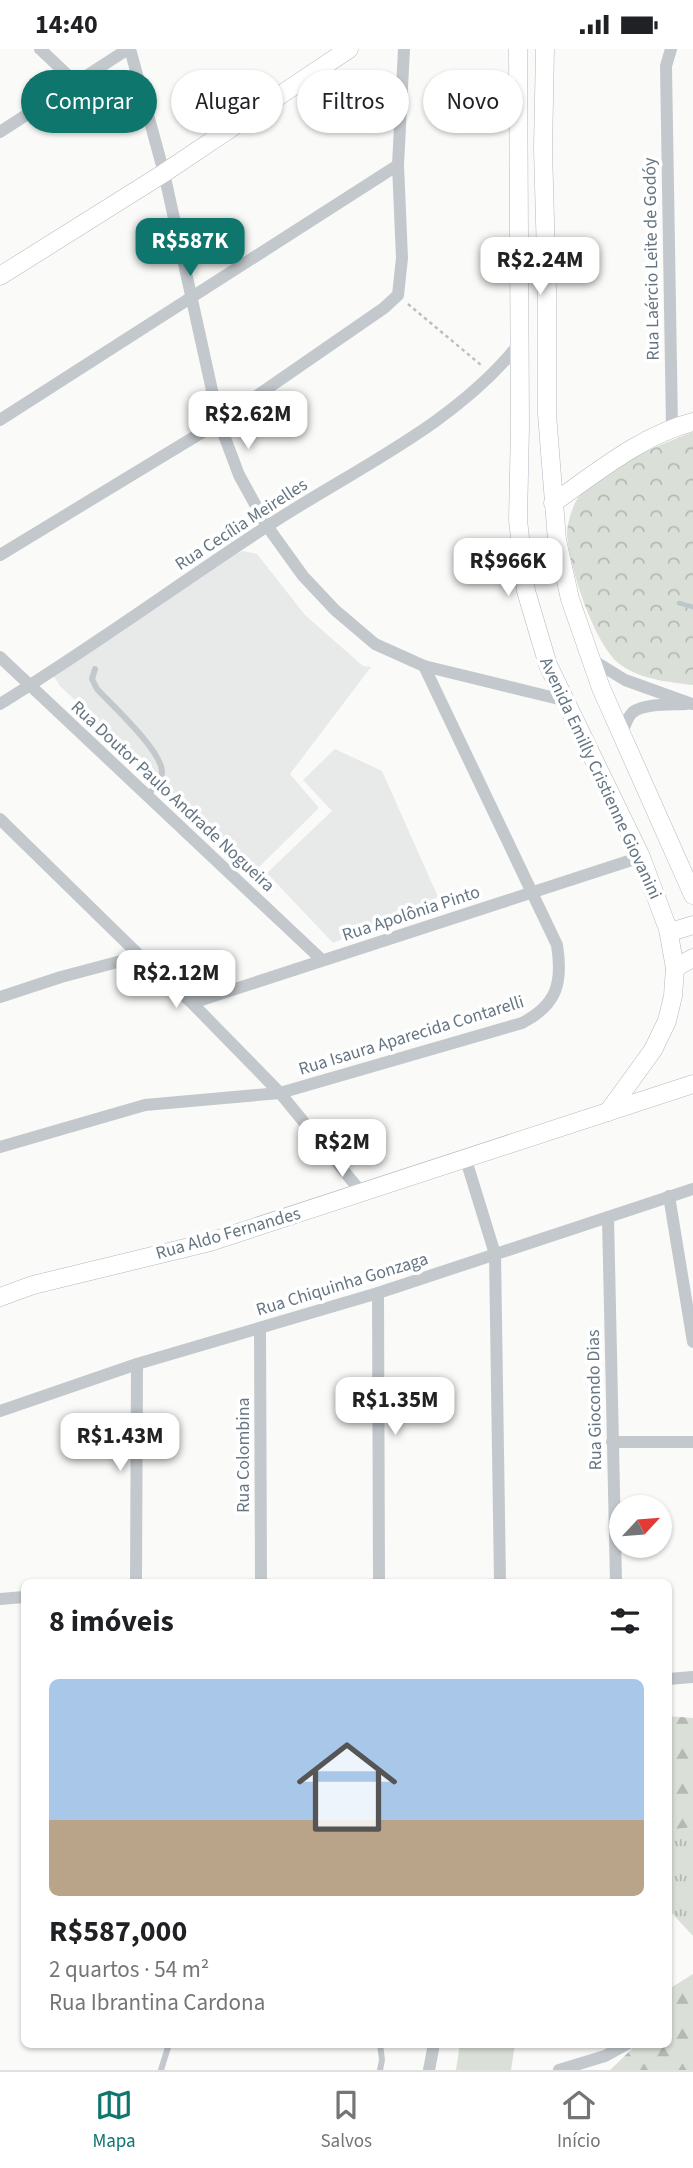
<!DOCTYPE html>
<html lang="pt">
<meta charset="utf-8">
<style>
body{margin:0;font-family:"Source Sans 3",sans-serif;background:#f2f2f2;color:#202124;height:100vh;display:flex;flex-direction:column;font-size:26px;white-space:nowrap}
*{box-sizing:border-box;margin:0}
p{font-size:23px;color:#757577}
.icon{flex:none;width:38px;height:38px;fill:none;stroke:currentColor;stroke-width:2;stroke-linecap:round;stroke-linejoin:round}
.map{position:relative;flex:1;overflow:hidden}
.drawer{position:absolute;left:21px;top:1530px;width:651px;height:469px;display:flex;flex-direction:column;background:#fff;border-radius:10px;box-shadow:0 2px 5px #0004}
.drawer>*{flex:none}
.hud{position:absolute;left:21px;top:21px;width:651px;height:63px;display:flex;gap:14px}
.needle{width:46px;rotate:64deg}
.fabs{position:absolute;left:609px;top:1446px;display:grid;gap:14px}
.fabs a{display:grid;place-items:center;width:63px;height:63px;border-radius:50%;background:#fff;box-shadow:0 2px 5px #0004;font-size:35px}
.price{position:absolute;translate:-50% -60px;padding:0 16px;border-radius:14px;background:#fff;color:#222;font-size:23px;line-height:46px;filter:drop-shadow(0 2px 4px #0008)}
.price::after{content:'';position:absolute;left:50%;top:42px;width:21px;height:16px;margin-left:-10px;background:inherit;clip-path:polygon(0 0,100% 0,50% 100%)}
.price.active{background:#0f766e;color:#fff}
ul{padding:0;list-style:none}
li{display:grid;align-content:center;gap:14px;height:371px;padding:0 28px}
li span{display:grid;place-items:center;height:217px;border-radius:10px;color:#555}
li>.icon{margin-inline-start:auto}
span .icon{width:126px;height:126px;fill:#fffc;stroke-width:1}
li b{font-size:30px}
h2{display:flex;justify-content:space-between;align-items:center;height:84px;padding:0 28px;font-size:30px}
.tag{padding:0 24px;border-radius:32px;background:#fff;box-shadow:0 2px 5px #0004;font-size:24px;line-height:63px}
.tag.active{background:#0f766e;color:#fff}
.status{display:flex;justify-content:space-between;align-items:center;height:49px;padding:0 35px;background:#fff;direction:ltr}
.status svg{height:19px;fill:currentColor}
.menu{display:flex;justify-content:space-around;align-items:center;height:98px;border-top:2px solid #e0e0e0;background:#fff;font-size:19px;color:#757577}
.menu a{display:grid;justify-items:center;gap:4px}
.menu .active{color:#0f766e}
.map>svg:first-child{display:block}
.built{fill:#e8e9e9}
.grass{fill:url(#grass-tufts)}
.forest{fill:url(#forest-firs)}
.park{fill:url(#park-crowns)}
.pitch{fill:#dadfd7}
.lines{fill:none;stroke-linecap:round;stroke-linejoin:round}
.stream{stroke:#bbc7cb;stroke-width:4.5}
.secondary-casing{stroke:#b3babf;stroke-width:19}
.path{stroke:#bbbfc2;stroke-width:2.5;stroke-dasharray:3.5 3.5;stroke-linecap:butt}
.lane{stroke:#c3c8cc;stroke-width:6}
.street{stroke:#c3c8cc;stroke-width:12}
.secondary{stroke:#fff;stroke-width:18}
.labels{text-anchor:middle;stroke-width:7;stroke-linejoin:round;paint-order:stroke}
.street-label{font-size:18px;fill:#657683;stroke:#fff}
</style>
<div class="status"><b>14:40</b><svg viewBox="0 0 49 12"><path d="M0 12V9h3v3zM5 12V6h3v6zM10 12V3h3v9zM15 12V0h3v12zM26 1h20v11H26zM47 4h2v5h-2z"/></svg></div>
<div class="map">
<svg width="693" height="2021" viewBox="0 0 693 2021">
<defs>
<pattern id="grass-tufts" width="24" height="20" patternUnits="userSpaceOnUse" patternTransform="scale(1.75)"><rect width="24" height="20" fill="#dadfd7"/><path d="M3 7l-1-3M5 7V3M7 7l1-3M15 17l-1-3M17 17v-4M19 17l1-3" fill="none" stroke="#b4b9b4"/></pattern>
<pattern id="forest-firs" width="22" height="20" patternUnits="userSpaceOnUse" patternTransform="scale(1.75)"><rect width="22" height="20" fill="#dadfd7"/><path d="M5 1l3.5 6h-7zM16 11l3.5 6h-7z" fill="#b4b9b4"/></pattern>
<pattern id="park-crowns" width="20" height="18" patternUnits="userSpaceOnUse" patternTransform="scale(1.75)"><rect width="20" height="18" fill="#dadfd7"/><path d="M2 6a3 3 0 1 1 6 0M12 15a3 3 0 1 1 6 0" fill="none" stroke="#b4b9b4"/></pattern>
</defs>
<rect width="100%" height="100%" fill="#fafaf8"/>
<g class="built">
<path d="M 243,502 L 257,505 L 305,566 L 363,617 L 371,618 L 290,725 L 319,759 L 255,822 L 60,637 L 53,626 L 226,508 Z"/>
<path d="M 335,700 L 382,722 L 438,848 L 333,894 L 267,824 L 332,762 L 303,731 Z"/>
</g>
<path class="grass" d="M 693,1778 L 693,1887 L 668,1860 L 669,1781 Z"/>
<g class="forest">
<path d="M 668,1667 L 693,1669 L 693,1778 L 669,1781 Z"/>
<path d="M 693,1925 L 693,2021 L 610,2021 L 633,1999 L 634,1995 L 668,1995 L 669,1940 Z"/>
</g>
<path class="park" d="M 693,383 L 693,636 C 668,633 637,630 617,613 C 593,590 569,518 567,485 C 567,476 572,457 578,449 C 599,421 660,395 693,383 Z"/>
<path class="pitch" d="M 460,1995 L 515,1995 L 511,2021 L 456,2021 Z"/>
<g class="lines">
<path class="stream" d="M 679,554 L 693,558"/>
<defs>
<g id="secondary">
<path d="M 518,0 L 520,377 L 518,471 L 526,542 L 548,616 L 641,808 L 668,880 L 675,919 L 673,947 L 667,972 L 653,1001 L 608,1063"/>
<path d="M 545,0 L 543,100 L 547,242 L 547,365 L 557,491 L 570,550 L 601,639 L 693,846"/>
<path d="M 0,227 L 164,124 L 349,0"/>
<path d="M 553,454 C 596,424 642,386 693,373"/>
<path d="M 668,880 L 677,881 L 693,876"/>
<path d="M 675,919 L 693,909"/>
<path d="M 0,1248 L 33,1236 L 210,1193 L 693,1035"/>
</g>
</defs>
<use href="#secondary" class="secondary-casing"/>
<path class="path" d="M 408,255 L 481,316"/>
<g class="lane">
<path d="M 95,620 L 92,630 L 97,640 C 112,656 162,702 162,723 C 162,734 154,739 147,746"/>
<path d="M 380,1995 L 382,2011 L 380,2021"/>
<path d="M 161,2021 L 169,1995"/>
</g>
<g class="street">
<path d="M 40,0 L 76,34"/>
<path d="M 130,0 L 164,124 L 219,373 L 239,426 L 267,477 L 303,527 L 335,561 L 375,595 L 424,617 L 563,651"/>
<path d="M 671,0 L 666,17 L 672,378"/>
<path d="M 0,83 L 128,0"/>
<path d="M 0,371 L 398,116"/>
<path d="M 0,506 L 219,373 L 384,259 L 398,246 L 402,209 L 398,116 L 404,0"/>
<path d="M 0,608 L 322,911"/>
<path d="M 591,610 L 625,631 L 692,655"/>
<path d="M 0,655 C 91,599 177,536 266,478 C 352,421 454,377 519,295"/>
<path d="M 622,684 C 625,677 627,668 633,663 C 646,654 671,656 686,655"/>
<path d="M 0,770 L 140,907 L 192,954 L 280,1044 L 362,1144"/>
<path d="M 0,948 L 61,928 L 140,907"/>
<path d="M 192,954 L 641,808"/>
<path d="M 0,1098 L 145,1056 L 280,1044 L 522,974 C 557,956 563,934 557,896 L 424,617"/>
<path d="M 466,1111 L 495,1205 L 500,1533"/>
<path d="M 669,1147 L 693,1293"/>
<path d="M 608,1168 L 616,1533"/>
<path d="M 378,1244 L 379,1533"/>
<path d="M 260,1279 L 261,1533"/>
<path d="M 0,1362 L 137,1315 L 378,1244 L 693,1140"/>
<path d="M 612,1393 L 693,1393"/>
<path d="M 136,1533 L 137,1315"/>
<path d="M 0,1550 L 24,1548"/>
<path d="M 668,1630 L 693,1628"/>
<path d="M 429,2021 L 434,1995"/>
<path d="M 559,2021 L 605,2007 L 627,1995"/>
</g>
<use href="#secondary" class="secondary"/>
</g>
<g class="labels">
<g class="street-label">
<text transform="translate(651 210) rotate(-91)" y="6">Rua Laércio Leite de Godóy</text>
<text transform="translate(241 475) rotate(-33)" y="6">Rua Cecília Meirelles</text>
<text transform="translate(601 729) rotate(65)" y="6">Avenida Emilly Cristienne Giovanini</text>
<text transform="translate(173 747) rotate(43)" y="6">Rua Doutor Paulo Andrade Nogueira</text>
<text transform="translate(411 864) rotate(-18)" y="6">Rua Apolônia Pinto</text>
<text transform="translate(411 986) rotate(-17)" y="6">Rua Isaura Aparecida Contarelli</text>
<text transform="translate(228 1184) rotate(-16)" y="6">Rua Aldo Fernandes</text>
<text transform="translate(342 1235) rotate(-17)" y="6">Rua Chiquinha Gonzaga</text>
<text transform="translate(594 1351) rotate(-91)" y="6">Rua Giocondo Dias</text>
<text transform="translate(243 1406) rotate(-90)" y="6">Rua Colombina</text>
</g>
</g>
</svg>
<div class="fabs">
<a><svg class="needle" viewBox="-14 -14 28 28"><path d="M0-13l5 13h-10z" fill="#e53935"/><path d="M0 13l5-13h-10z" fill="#757577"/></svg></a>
</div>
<b class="price active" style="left:190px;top:229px">R$587K</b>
<b class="price" style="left:540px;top:248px">R$2.24M</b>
<b class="price" style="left:248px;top:402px">R$2.62M</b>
<b class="price" style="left:508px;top:549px">R$966K</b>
<b class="price" style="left:176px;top:961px">R$2.12M</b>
<b class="price" style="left:342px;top:1130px">R$2M</b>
<b class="price" style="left:395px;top:1388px">R$1.35M</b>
<b class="price" style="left:120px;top:1424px">R$1.43M</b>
<div class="hud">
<a class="tag active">Comprar</a>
<a class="tag">Alugar</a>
<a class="tag">Filtros</a>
<a class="tag">Novo</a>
</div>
<section class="drawer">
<h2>8 imóveis<svg class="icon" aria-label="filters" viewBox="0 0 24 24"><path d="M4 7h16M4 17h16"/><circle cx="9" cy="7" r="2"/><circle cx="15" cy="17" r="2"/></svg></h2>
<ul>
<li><span style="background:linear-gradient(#a9c7e8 65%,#b9a48a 0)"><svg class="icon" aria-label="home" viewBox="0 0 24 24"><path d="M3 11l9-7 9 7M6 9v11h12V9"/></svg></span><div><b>R$587,000</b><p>2 quartos · 54 m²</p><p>Rua Ibrantina Cardona</p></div></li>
</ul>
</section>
</div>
<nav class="menu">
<a class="active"><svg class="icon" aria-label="map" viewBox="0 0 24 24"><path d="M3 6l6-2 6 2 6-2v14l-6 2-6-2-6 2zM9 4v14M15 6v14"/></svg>Mapa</a>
<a><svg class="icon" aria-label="saved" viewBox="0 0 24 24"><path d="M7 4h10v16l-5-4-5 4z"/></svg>Salvos</a>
<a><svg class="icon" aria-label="home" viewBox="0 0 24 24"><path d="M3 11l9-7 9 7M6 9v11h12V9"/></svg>Início</a>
</nav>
